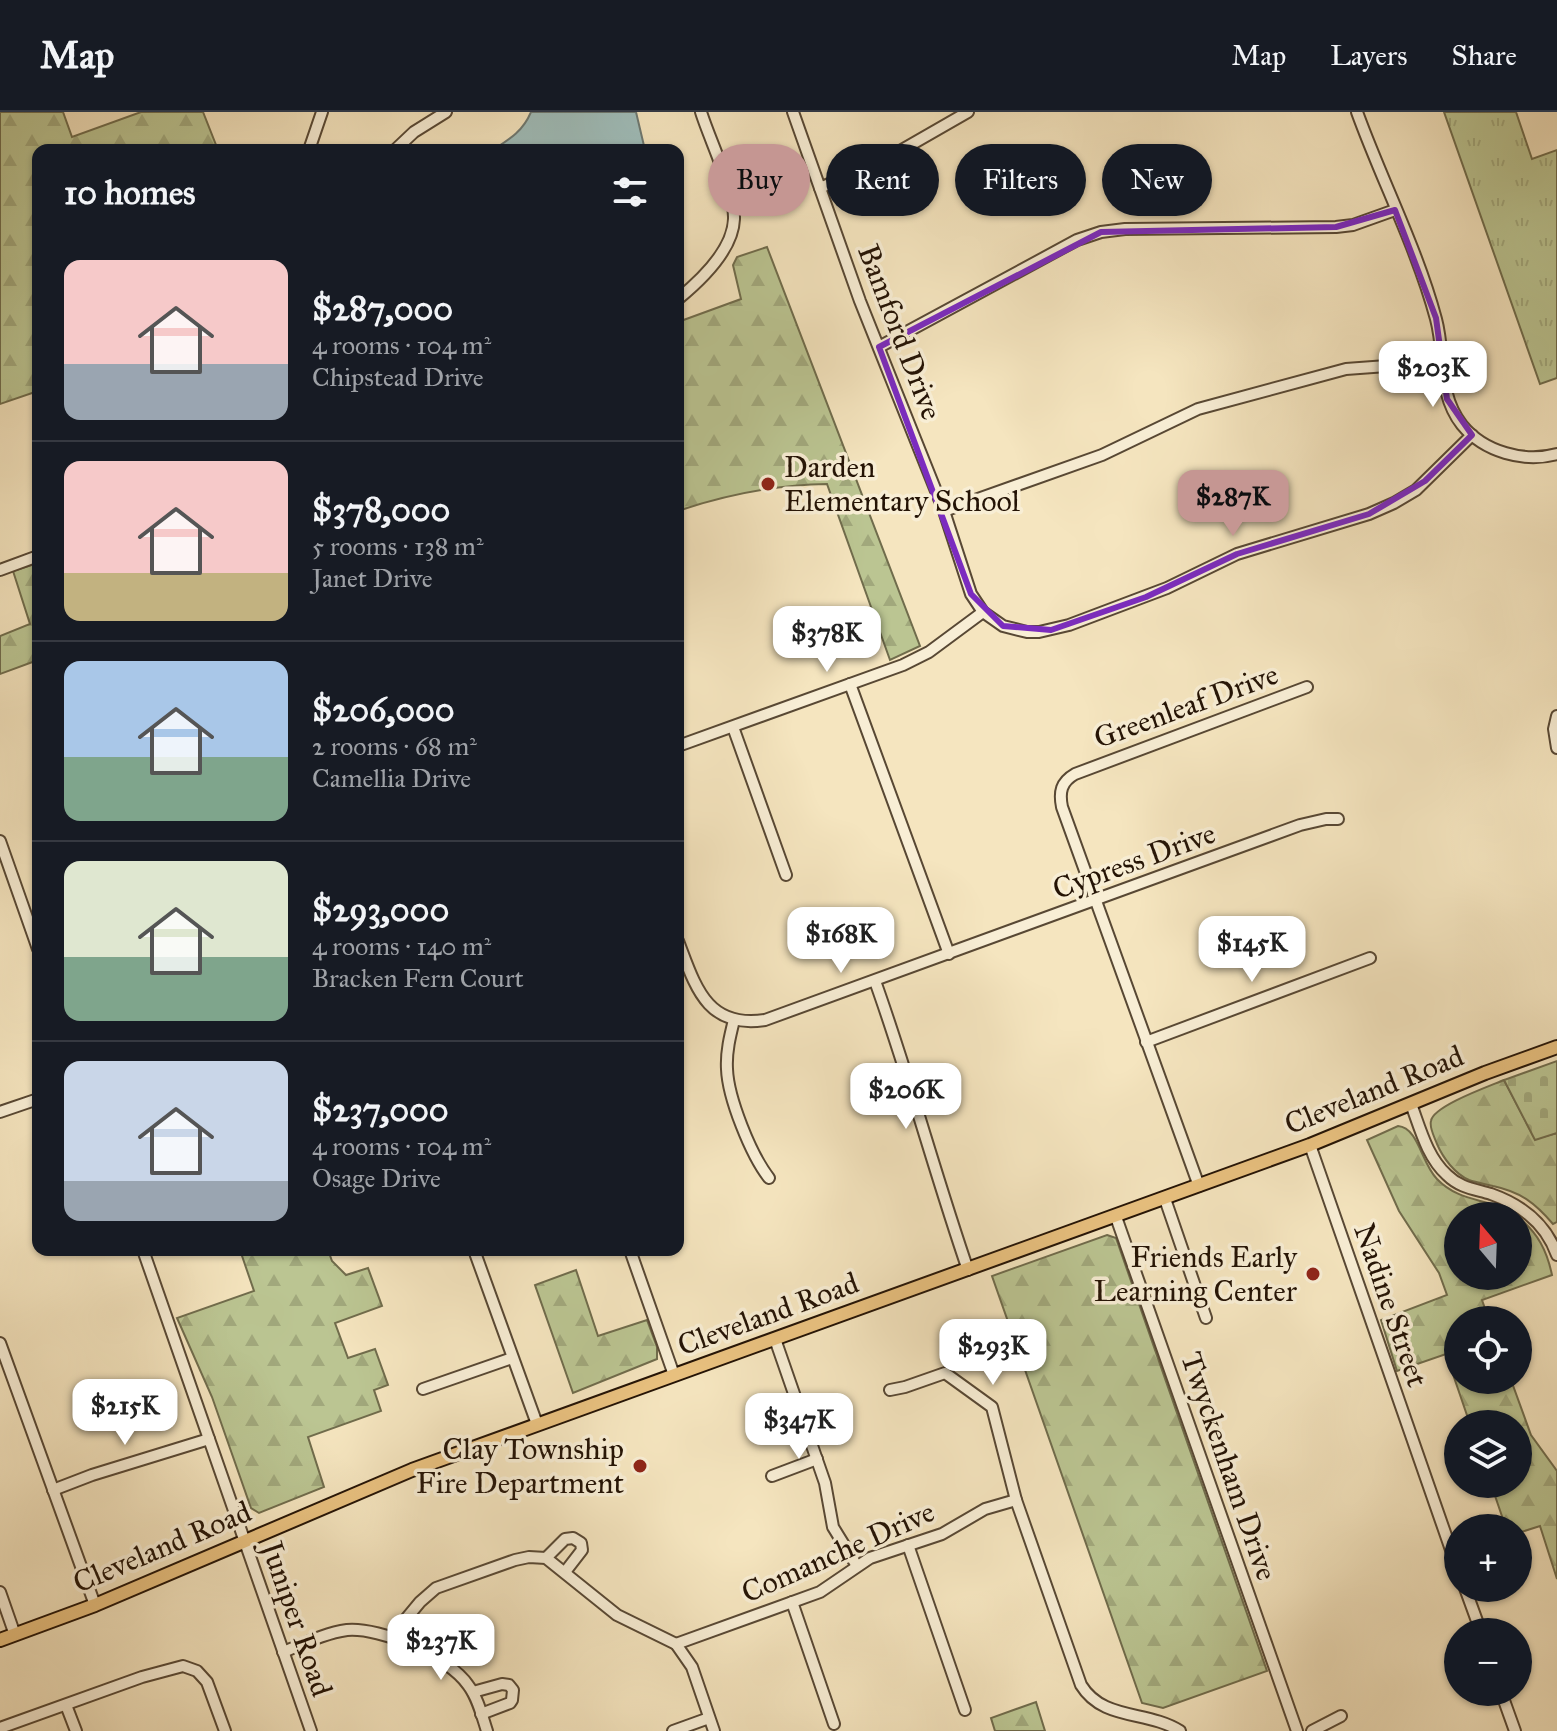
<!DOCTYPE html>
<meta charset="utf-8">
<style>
body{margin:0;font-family:"IM FELL Great Primer",serif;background:#242831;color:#f1f3f6;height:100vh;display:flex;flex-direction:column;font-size:30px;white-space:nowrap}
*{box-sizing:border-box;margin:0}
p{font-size:26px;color:#9ea1a6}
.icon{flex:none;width:44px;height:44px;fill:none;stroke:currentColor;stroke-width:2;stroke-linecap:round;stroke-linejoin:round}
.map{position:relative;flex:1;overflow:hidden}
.panel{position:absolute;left:32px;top:32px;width:652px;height:1112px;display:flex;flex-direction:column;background:#171b24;border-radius:16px;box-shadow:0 2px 6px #0004}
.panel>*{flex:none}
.top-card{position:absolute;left:708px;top:32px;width:728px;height:72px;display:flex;gap:16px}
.needle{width:52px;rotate:341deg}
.controls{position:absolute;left:1444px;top:1090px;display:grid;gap:16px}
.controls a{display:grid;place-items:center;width:88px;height:88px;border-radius:50%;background:#171b24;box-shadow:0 2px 6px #0004;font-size:40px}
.price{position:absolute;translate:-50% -68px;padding:0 18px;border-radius:16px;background:#fff;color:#222;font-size:26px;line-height:52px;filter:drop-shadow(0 2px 4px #0008)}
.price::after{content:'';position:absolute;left:50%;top:48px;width:24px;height:18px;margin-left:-12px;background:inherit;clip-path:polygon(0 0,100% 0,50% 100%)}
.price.selected{background:#c59692;color:#111}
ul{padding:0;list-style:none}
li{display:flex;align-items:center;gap:24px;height:200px;padding:0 32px}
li+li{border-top:2px solid #363941}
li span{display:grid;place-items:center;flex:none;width:224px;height:160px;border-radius:16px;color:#555}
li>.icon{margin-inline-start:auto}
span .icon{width:96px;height:96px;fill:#fffc;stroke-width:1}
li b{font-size:34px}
h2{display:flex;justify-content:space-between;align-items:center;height:96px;padding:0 32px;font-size:34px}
.pill{padding:0 28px;border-radius:36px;background:#171b24;box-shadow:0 2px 6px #0004;font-size:28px;line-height:72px}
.pill.selected{background:#c59692;color:#111}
header{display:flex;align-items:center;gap:48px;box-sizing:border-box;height:112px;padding:0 40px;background:#171b24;border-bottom:2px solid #363941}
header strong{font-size:38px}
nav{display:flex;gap:44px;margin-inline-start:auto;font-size:28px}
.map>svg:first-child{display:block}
.grass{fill:url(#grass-tufts);stroke:#706c4c;stroke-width:2}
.forest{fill:url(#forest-firs);stroke:#706c4c;stroke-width:2}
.cemetery{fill:url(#cemetery-stones);stroke:#706c4c;stroke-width:2}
.water{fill:#9fbdba;stroke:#6e7972;stroke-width:2}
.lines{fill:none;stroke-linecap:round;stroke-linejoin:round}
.minor-casing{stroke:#584834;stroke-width:14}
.major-casing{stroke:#241305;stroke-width:16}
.minor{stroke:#f8eed5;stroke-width:10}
.major{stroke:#eac280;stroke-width:12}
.marked{fill:none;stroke:#7b2cbf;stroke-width:6;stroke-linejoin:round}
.poi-dot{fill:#8f2418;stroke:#f8eed5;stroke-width:3}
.labels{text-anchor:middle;stroke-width:7;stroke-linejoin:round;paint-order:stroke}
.street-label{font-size:30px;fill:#241305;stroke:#f8eed5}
.poi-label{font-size:30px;fill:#241305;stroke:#f8eed5;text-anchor:end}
</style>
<header>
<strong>Map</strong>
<nav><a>Map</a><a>Layers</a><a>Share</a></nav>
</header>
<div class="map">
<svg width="1557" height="1619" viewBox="0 0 1557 1619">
<defs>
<pattern id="grass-tufts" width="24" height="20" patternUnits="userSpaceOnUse" patternTransform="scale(2)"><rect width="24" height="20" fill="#bbc592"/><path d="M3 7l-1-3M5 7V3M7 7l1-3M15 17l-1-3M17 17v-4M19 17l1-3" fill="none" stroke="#a1a87c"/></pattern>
<pattern id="forest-firs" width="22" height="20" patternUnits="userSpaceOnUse" patternTransform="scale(2)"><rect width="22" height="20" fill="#bbc592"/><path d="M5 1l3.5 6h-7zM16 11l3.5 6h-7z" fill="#a1a87c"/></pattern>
<pattern id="cemetery-stones" width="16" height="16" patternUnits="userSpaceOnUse" patternTransform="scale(2)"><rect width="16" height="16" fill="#bbc592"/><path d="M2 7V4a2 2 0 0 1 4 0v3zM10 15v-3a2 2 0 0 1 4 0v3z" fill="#a1a87c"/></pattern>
</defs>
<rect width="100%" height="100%" fill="#f5e5bf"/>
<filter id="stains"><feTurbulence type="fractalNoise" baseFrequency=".0025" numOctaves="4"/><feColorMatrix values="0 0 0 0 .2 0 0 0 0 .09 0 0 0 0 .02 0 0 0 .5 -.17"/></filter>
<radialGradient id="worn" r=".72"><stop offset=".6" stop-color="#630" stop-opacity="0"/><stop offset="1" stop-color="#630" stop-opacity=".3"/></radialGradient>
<path class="grass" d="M 1444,0 L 1516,0 L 1532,47 L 1557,38 L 1557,266 L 1540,272 Z"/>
<g class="forest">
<path d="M 0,0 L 63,0 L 72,25 L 141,0 L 203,0 L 218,38 L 38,38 L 38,279 L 0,292 Z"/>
<path d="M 767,135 L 920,534 L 890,548 L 827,372 C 775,373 728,382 678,399 L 678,210 L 741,187 L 733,153 L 737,145 Z"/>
<path d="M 38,451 L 38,548 L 0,562 L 0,524 L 30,512 L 13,459 Z"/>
<path d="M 1504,968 L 1535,1027 L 1557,1021 L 1557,1110 L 1553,1112 C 1535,1091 1521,1080 1493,1074 C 1486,1072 1477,1071 1469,1068 C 1455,1062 1443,1046 1437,1032 C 1435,1026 1429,1016 1431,1009 C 1433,994 1490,974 1504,968 Z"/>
<path d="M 1398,1014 C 1419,1016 1421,1051 1437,1067 C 1461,1092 1490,1085 1516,1104 L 1458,1104 L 1453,1117 L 1458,1130 L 1458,1164 L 1473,1164 L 1477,1170 L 1518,1164 L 1518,1105 C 1538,1121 1547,1139 1552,1163 L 1482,1188 L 1489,1208 L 1458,1208 L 1458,1268 L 1511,1268 L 1531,1323 L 1557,1359 L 1557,1467 L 1540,1414 L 1518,1421 L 1518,1416 L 1506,1416 L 1491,1372 L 1518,1372 L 1518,1312 L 1470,1312 L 1446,1242 L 1397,1259 L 1381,1208 L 1447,1183 L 1439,1161 L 1399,1099 L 1367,1028 Z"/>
<path d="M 1107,1123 L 1116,1126 L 1267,1559 L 1163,1596 L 1142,1591 L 992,1164 Z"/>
<path d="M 240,1138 L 328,1138 L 332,1149 L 346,1163 L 368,1156 L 382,1194 L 335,1211 L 348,1246 L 375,1237 L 388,1273 L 374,1278 L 381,1299 L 308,1325 L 324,1375 L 259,1401 L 251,1396 L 212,1285 L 177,1206 L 254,1179 Z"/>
<path d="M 576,1158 L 598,1224 L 647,1208 L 657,1235 L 657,1247 L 573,1281 L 535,1173 Z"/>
<path d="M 1036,1590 L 1045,1619 L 995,1619 L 991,1606 Z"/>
</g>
<path class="cemetery" d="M 1557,949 L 1557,1021 L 1535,1028 L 1504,968 Z"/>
<path class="water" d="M 531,0 L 636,0 L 645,38 L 493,38 C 510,27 523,19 531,0 Z"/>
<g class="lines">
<defs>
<g id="minor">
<path d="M 793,0 L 860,189 L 944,399 L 971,482 L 983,500 L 1003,514 L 1027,520 L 1039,520 L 1069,513 L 1167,476 L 1237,442 L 1369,402 L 1394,391 L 1416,378 L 1472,323"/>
<path d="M 1357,0 C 1382,69 1417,136 1436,207 C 1446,244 1437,281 1462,313 C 1484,340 1524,351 1557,342"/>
<path d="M 309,38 L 322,0"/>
<path d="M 395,38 L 414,20 L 446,0"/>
<path d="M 820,76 L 886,47 L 968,0"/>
<path d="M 678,187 C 700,169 733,138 734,107 C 735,79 710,29 701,0"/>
<path d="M 879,235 L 1077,128 L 1101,120 L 1125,117 L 1336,115 L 1353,113 L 1395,98"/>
<path d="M 944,399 L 1102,343 L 1198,297 L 1346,257 L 1441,250"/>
<path d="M 0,458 L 38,444"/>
<path d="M 850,572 L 949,842"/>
<path d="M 1557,604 L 1554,617 L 1557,636"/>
<path d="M 733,615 L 786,763"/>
<path d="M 678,634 L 903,553 L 929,540 L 983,500"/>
<path d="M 0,729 L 38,837"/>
<path d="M 678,829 C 695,873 706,917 765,908 L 1300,713 L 1326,707 L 1338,707"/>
<path d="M 875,869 C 909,964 935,1062 968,1158"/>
<path d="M 734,908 C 730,924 726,940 727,957 C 728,986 751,1043 769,1066"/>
<path d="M 1146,930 L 1370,846"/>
<path d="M 1411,992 C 1420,1016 1427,1045 1447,1063 C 1460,1076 1475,1077 1491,1082 C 1522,1093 1546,1112 1557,1143"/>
<path d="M 0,1000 L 38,987"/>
<path d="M 1310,1033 L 1458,1458"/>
<path d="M 1199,1074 L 1062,695 C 1059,680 1061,670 1075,662 L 1307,575"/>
<path d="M 1165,1087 L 1206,1206"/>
<path d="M 1116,1105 L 1297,1619"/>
<path d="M 143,1138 L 311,1619"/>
<path d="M 474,1138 L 537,1312"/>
<path d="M 630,1138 L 674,1263"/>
<path d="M 775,1227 L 825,1371 L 833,1415 L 857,1454"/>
<path d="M 0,1231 L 95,1493"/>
<path d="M 423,1277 L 512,1246"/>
<path d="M 890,1278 L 905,1275 L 945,1261 L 992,1295 L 1016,1388 L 1081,1573 C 1103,1609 1147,1598 1180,1619"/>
<path d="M 772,1364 L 817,1347"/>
<path d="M 53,1378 L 92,1363 L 209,1327"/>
<path d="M 908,1433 L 965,1598"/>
<path d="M 546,1446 L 565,1427 L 573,1426 L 581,1431 L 582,1438 L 565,1460"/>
<path d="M 1465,1476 L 1481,1520"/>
<path d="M 0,1480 L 15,1523"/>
<path d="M 792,1490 L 834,1612"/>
<path d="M 391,1525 L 420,1490 L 436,1476 L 515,1448 L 529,1445 L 546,1446 L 617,1503 L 676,1532 L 692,1555 L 714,1619"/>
<path d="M 676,1532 L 820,1480 L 870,1446 L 942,1422 L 985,1397 L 1016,1388"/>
<path d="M 283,1540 C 303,1532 325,1521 347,1518 C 381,1515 449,1545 468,1573 C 478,1586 482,1604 487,1619"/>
<path d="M 473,1580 L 502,1572 L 509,1573 L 513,1578 L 512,1588 L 510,1591 L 481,1602"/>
<path d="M 1501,1580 L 1515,1619"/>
<path d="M 66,1593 L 76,1619"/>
<path d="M 0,1616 L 142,1565 L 183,1554 L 197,1559 L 207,1570 L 225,1619"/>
<path d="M 673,1619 L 709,1606"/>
<path d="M 1312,1619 L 1341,1604"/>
</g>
<path id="major" d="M 0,1528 L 95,1493 L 412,1358 L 1310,1033 L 1485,961 L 1557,935"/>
</defs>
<use href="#minor" class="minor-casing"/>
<use href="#major" class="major-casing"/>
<use href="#minor" class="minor"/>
<use href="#major" class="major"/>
</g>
<path class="marked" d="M 1395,98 L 1436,206 L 1447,287 L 1472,323 L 1425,369 L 1369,402 L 1237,442 L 1146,485 L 1051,518 L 1003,514 L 971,482 L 879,235 L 1101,120 L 1336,115 Z"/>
<g class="poi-dot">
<circle cx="768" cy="372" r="8"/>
<circle cx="1313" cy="1162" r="8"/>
<circle cx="640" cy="1354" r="8"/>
</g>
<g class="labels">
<g class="street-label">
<text transform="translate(900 220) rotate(69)" y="10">Bamford Drive</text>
<text transform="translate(1186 594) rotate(-20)" y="10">Greenleaf Drive</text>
<text transform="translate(1134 749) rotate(-20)" y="10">Cypress Drive</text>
<text transform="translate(1374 978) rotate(-22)" y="10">Cleveland Road</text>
<text transform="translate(1391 1193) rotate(71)" y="10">Nadine Street</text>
<text transform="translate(768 1202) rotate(-20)" y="10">Cleveland Road</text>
<text transform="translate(1229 1354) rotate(71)" y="10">Twyckenham Drive</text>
<text transform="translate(162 1435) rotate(-23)" y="10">Cleveland Road</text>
<text transform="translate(838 1440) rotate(-24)" y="10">Comanche Drive</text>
<text transform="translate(297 1507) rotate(71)" y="10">Juniper Road</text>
</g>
<g class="poi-label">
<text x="784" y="365" text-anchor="start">Darden<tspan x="784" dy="34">Elementary School</tspan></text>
<text x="1297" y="1155">Friends Early<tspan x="1297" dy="34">Learning Center</tspan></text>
<text x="624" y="1347">Clay Township<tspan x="624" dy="34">Fire Department</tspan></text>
</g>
</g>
<rect width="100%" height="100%" filter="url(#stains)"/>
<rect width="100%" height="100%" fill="url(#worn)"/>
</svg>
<div class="controls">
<a><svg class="needle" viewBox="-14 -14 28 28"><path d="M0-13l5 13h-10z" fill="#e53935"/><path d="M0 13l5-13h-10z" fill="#9ea1a6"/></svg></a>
<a><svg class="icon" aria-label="locate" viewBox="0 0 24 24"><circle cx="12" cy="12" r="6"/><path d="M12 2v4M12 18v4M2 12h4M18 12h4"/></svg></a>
<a><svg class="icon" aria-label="layers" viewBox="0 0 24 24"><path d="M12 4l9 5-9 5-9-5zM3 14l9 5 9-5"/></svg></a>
<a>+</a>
<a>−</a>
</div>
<b class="price" style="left:1433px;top:297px">$203K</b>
<b class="price selected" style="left:1233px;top:426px">$287K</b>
<b class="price" style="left:827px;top:562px">$378K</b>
<b class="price" style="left:841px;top:863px">$168K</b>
<b class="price" style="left:1252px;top:872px">$145K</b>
<b class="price" style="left:906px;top:1019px">$206K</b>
<b class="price" style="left:993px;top:1275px">$293K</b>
<b class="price" style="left:125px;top:1335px">$215K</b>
<b class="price" style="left:799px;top:1349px">$347K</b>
<b class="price" style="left:441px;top:1570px">$237K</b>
<div class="top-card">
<a class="pill selected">Buy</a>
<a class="pill">Rent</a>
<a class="pill">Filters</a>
<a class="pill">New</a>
</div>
<section class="panel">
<h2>10 homes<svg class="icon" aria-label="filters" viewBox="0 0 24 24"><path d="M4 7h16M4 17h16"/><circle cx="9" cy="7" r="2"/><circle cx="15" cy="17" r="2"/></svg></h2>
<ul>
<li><span style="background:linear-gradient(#f6c9c9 65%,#9aa5b1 0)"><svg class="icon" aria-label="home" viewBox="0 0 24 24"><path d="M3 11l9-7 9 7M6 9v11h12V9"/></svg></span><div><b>$287,000</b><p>4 rooms · 104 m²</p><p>Chipstead Drive</p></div></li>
<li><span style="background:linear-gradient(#f6c9c9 70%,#c2b280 0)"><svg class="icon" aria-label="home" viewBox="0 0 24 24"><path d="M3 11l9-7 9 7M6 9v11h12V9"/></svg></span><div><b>$378,000</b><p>5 rooms · 138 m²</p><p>Janet Drive</p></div></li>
<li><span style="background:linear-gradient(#a9c7e8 60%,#7fa58c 0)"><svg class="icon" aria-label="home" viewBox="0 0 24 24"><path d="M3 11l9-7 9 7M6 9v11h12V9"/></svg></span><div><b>$206,000</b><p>2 rooms · 68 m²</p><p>Camellia Drive</p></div></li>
<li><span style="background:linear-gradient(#dfe7d0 60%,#7fa58c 0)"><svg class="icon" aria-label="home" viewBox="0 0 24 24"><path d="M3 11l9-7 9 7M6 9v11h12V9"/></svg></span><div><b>$293,000</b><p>4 rooms · 140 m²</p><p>Bracken Fern Court</p></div></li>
<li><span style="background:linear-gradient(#c9d6e8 75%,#9aa5b1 0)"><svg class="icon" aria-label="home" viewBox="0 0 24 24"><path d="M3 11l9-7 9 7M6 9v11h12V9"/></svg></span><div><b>$237,000</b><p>4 rooms · 104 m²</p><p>Osage Drive</p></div></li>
</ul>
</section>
</div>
